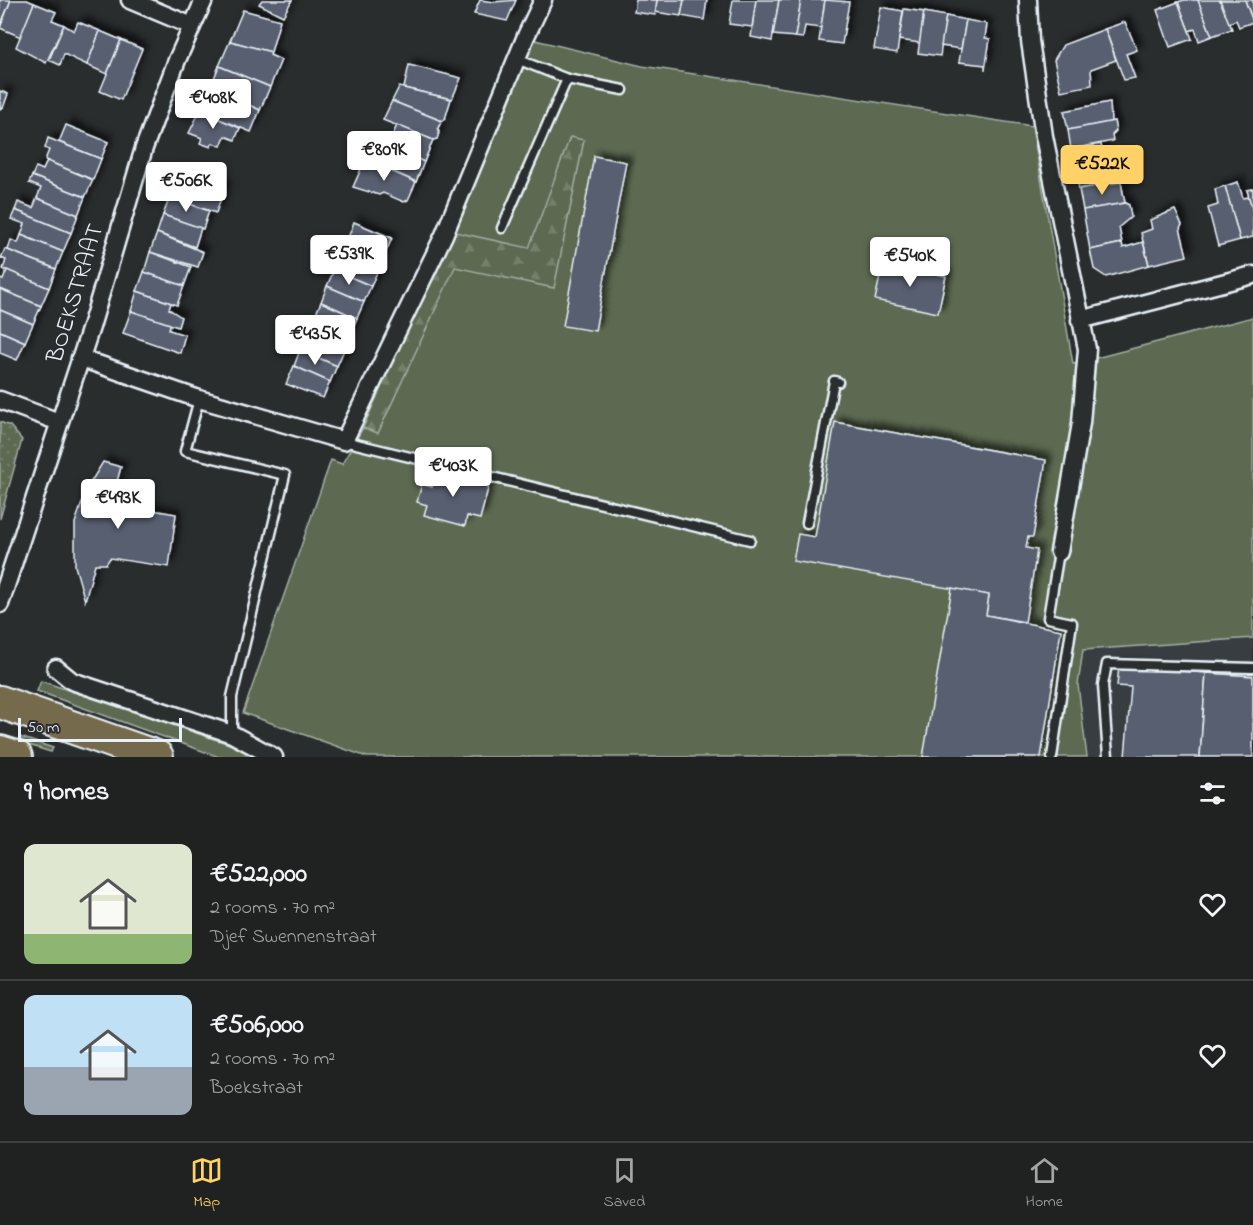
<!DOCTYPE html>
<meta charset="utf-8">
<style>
body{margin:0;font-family:"Indie Flower",sans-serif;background:#2d2f2f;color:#f1f3f6;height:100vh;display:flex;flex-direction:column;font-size:22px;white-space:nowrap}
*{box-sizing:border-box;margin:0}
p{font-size:20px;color:#a2a4a5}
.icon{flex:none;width:33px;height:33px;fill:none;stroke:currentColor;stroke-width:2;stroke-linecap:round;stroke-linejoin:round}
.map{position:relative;height:757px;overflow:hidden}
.panel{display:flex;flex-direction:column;background:#202222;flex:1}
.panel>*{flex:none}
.scale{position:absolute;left:18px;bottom:15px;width:164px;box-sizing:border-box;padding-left:6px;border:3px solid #e8f1f8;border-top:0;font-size:16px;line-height:21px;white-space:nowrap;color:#e8f1f8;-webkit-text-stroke:4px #2a2d2e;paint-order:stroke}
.price{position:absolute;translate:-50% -51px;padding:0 14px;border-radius:6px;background:#fff;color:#222;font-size:20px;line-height:39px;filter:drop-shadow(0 2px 3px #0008)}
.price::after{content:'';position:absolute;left:50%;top:36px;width:18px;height:14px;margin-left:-9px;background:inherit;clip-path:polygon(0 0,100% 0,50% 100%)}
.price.active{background:#ffd166;color:#111}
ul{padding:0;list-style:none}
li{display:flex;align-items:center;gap:18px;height:150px;padding:0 24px}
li+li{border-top:2px solid #3d3f40}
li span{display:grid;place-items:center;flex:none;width:168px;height:120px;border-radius:12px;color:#555}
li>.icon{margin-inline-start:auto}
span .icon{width:72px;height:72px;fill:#fffc;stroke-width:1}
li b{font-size:26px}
h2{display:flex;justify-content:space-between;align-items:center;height:72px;padding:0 24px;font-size:26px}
.tab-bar{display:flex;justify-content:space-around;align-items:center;height:84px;border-top:2px solid #3d3f40;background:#202222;font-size:16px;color:#a2a4a5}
.tab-bar a{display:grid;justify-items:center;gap:3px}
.tab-bar .active{color:#ffd166}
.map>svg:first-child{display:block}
.built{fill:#383c42}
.green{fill:#5d6a51;stroke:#a2aea4;stroke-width:1.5}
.forest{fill:url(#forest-firs);stroke:#a2aea4;stroke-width:1.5}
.park{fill:url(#park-dots);stroke:#a2aea4;stroke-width:1.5}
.building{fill:#595f70;stroke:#e8f1f8;stroke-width:1.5;filter:url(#shadow)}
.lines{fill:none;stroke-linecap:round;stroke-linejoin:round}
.lane-casing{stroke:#e8f1f8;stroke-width:13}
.street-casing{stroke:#e8f1f8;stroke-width:21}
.highway-casing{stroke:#e8f1f8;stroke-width:36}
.lane{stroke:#2a2d2e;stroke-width:8}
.street{stroke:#2a2d2e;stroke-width:16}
.highway{stroke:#756b4b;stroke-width:32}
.labels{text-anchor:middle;stroke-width:5;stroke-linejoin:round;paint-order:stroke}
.street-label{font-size:24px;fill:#e8f1f8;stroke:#2a2d2e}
</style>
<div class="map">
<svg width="1253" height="757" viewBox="0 0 1253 757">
<defs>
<pattern id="forest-firs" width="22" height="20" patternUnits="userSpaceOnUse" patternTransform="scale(1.5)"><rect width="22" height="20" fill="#5d6a51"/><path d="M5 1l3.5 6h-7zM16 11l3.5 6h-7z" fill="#74806b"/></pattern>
<pattern id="park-dots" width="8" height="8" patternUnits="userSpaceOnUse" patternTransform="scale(1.5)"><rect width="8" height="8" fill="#5d6a51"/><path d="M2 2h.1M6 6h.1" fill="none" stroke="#74806b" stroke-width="1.8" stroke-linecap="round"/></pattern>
<filter id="shadow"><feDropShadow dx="5.5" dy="-5.5" stdDeviation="3" flood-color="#0009"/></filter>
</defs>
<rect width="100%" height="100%" fill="#2a2d2e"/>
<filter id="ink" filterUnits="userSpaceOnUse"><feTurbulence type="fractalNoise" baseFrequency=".0167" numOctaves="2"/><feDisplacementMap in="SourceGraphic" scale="12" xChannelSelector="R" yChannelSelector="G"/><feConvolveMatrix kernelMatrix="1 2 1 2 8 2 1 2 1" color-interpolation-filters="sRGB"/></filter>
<g filter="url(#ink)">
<path class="built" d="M 1253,638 L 1253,757 L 1087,757 L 1078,685 L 1078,648 Z"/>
<g class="green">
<path d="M 531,39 L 642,66 L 1032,126 L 1073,364 L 1253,317 L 1253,638 L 1083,650 L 1078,685 L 1087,757 L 367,757 L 243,713 L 331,460 L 342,464 L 363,428 L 451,231 Z"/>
<path d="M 41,681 L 241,748 L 248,751 L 252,757 L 219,757 L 37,691 Z"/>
<path d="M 20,737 L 53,748 L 51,752 L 19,742 Z"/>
</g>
<path class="forest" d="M 570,137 L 584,140 L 554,288 L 455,267 L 378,433 L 363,428 L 451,231 L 529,248 Z"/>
<path class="park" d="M 0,422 L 10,426 L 22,440 L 0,519 Z"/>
<g class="building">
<path d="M 0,0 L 11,0 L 0,26 Z"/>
<path d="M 11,0 L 27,0 L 34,3 L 21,37 L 0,28 Z"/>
<path d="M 262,0 L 292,0 L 283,16 L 259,4 Z"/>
<path d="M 480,0 L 494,2 L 516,0 L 507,21 L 474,14 Z"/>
<path d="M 657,0 L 684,0 L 681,16 L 655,12 Z"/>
<path d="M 657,0 L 655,15 L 634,12 L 636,0 Z"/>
<path d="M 684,0 L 707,0 L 704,20 L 681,16 Z"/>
<path d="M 733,0 L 756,0 L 752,27 L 729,24 Z"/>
<path d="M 756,0 L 779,0 L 772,41 L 751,37 Z"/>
<path d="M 779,0 L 801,0 L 795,37 L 773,35 Z"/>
<path d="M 801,0 L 825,0 L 821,28 L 805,26 L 803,38 L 795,37 Z"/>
<path d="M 825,0 L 849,2 L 842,44 L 819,41 Z"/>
<path d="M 1184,0 L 1198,0 L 1212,36 L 1199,41 L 1195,29 L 1189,31 L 1178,2 Z"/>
<path d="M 1198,0 L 1220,0 L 1232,29 L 1212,36 Z"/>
<path d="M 1220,0 L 1245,0 L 1253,22 L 1239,27 L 1236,20 L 1229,23 Z"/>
<path d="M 1245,0 L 1253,0 L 1253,21 Z"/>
<path d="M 1178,2 L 1192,39 L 1170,47 L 1157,10 Z"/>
<path d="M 34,3 L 56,12 L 52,20 L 64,25 L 46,63 L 16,47 Z"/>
<path d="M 881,7 L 903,11 L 897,53 L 874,49 Z"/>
<path d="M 904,9 L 924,12 L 920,43 L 899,40 Z"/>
<path d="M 243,10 L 280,20 L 271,52 L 230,41 Z"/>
<path d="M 924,12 L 946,16 L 940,56 L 918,53 Z"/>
<path d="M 946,16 L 966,20 L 961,49 L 941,46 Z"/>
<path d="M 966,20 L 987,24 L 985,38 L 990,39 L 985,70 L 985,65 L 959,62 Z"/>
<path d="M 78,22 L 100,31 L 87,65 L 64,54 L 60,65 L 49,60 L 64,25 L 74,31 Z"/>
<path d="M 1125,22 L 1137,50 L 1126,54 L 1135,78 L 1124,80 L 1105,29 Z"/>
<path d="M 1105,29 L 1116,60 L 1091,69 L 1092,85 L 1061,91 L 1054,60 L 1063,45 Z"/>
<path d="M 100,31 L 121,40 L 107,74 L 87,65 Z"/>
<path d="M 121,40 L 142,49 L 121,100 L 100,91 Z"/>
<path d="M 230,41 L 271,52 L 270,55 L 281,60 L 270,87 L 219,66 Z"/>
<path d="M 409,65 L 461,78 L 452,99 L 404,88 Z"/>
<path d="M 219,66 L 270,87 L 260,110 L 210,88 Z"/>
<path d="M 399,87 L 451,99 L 445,119 L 442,121 L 392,101 Z"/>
<path d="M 210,88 L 260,110 L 251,132 L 200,111 Z"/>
<path d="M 0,91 L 8,94 L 3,108 L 0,109 Z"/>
<path d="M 392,101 L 442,121 L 438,128 L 439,133 L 437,139 L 433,140 L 383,120 Z"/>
<path d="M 1110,102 L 1111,122 L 1068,130 L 1064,111 Z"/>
<path d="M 200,111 L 240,128 L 235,140 L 225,136 L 221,146 L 212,143 L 211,147 L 200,143 L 202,138 L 189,133 Z"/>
<path d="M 1114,121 L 1116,131 L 1112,135 L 1113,141 L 1071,149 L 1068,130 Z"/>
<path d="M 66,125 L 108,142 L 101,159 L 59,142 Z"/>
<path d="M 397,125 L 433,140 L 424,162 L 388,146 Z"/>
<path d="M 48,138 L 101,159 L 93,180 L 45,160 L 49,150 L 45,148 Z"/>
<path d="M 361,144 L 383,152 L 386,145 L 424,162 L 416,182 L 357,155 Z"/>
<path d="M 1101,144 L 1103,156 L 1109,154 L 1111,161 L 1075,168 L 1071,149 Z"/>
<path d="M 594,156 L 626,162 L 595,331 L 563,326 Z"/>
<path d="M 365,160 L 416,182 L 408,200 L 404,202 L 383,193 L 379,195 L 353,187 Z"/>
<path d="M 47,161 L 93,180 L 85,197 L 32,176 L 36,167 L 43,170 Z"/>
<path d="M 1108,162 L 1112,183 L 1079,189 L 1075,168 Z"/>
<path d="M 178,173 L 192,178 L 194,173 L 225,186 L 216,213 L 170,197 Z"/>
<path d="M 32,176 L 85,197 L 78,215 L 37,198 L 41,188 L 29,183 Z"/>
<path d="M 1121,182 L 1125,203 L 1083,210 L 1079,189 Z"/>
<path d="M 1238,182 L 1243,198 L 1249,197 L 1253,212 L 1253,237 L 1240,240 L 1225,186 Z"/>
<path d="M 1225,186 L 1240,240 L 1218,246 L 1208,208 L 1218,205 L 1215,189 Z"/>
<path d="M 1253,189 L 1253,212 L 1247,190 Z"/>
<path d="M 170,197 L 209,211 L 203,229 L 163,215 Z"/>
<path d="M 37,198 L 78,215 L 71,233 L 15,210 L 18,202 L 33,208 Z"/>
<path d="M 1125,203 L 1129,205 L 1131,217 L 1119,227 L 1122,243 L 1090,250 L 1083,210 Z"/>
<path d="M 15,210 L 71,233 L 63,252 L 21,235 L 25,224 L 11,219 Z"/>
<path d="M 1175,210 L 1182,225 L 1180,228 L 1187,256 L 1149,265 L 1141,233 L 1152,229 L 1150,220 Z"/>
<path d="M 163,215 L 201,228 L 195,247 L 157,233 Z"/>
<path d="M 354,222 L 392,238 L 385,254 L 348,238 Z"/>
<path d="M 157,233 L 203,252 L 198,267 L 150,252 Z"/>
<path d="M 21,235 L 63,252 L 56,269 L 8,250 L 11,240 L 18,243 Z"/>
<path d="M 348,238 L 385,254 L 378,270 L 341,254 Z"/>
<path d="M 1143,242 L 1149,265 L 1106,277 L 1094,269 L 1090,250 L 1122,243 L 1123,248 Z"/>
<path d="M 5,249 L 56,269 L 49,288 L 3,269 L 6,260 L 1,258 Z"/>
<path d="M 150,252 L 191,267 L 184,286 L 144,272 Z"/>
<path d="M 341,254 L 378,270 L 371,286 L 334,270 Z"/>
<path d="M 883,262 L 946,276 L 938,313 L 875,300 Z"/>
<path d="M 7,270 L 49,288 L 41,306 L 0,289 L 0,279 L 3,280 Z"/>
<path d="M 334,270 L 371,286 L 364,302 L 327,286 Z"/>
<path d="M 144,272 L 184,286 L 177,305 L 137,291 Z"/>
<path d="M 327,286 L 364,302 L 357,318 L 321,302 Z"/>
<path d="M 0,289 L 41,306 L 33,324 L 0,310 Z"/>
<path d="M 137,291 L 171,303 L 169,309 L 181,317 L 178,327 L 131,311 Z"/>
<path d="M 321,302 L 357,318 L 350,334 L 314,318 Z"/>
<path d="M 0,310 L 33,324 L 25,342 L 0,331 Z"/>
<path d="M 131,311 L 170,324 L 169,330 L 185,335 L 180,353 L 123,333 Z"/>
<path d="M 314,318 L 350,334 L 344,350 L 307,334 Z"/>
<path d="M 0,331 L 25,342 L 17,360 L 0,353 Z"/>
<path d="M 307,334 L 344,350 L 337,366 L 300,350 Z"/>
<path d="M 300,350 L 337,366 L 330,382 L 294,366 Z"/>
<path d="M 294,366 L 330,382 L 323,398 L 286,384 Z"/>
<path d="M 835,422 L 1046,460 L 1033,537 L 1028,537 L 1026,548 L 1037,550 L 1025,622 L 986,615 L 989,595 L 793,561 L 798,534 L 815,537 Z"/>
<path d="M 103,462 L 121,467 L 112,500 L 124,503 L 124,505 L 176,514 L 169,567 L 110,558 L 106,564 L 95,564 L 85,601 L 75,566 L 75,523 L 87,488 Z"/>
<path d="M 437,470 L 489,485 L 480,519 L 467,516 L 465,526 L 424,515 L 427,505 L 417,502 L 422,484 L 432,487 Z"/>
<path d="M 952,588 L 989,595 L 986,615 L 1061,630 L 1041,757 L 923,757 Z"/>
<path d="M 1119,666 L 1206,673 L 1200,757 L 1125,757 L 1131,687 L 1117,686 Z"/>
<path d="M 1206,673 L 1253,676 L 1253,757 L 1200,757 Z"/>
</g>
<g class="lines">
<defs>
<g id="lane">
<path d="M 517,59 L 567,79 L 623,90"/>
<path d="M 502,228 L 567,79"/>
<path d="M 199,399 L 185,451 L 285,475 L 232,697 L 232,734"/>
<path d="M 344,441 L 750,540"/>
<path d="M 807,523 L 834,381 L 838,382"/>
<path d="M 1052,757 L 1072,623 L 1048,618 L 1059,552"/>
<path d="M 1108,757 L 1103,685 L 1107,664 L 1253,668"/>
</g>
<g id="street">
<path d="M 130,0 L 192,26"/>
<path d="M 1028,0 L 1030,41 L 1044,136 L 1087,349 L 1081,423 L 1059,552"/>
<path d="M 1080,320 L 1253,275"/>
<path d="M 80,358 L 199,399 L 344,441 L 444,235 L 526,36 L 543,0"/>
<path d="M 0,400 L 59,422"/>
<path d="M 0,604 L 91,327 L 144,148 L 177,60 L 204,0"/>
<path d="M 56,668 L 72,681 L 232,734 L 274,757"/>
</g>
<g id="highway">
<path d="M 0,702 L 157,757"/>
<path d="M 0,752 L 16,757"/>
</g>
</defs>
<use href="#lane" class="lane-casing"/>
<use href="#street" class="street-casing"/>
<use href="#highway" class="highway-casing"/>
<use href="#lane" class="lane"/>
<use href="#street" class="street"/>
<use href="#highway" class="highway"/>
</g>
</g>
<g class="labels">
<g class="street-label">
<text transform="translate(74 293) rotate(-73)" y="8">BOEKSTRAAT</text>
</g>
</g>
</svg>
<div class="scale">50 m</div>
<b class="price" style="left:213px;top:130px">€408K</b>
<b class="price" style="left:384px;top:182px">€809K</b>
<b class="price active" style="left:1102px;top:196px">€522K</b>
<b class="price" style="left:186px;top:213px">€506K</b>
<b class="price" style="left:349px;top:286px">€539K</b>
<b class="price" style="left:910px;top:288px">€540K</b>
<b class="price" style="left:315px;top:366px">€435K</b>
<b class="price" style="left:453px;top:498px">€403K</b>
<b class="price" style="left:118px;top:530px">€493K</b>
</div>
<section class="panel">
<h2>9 homes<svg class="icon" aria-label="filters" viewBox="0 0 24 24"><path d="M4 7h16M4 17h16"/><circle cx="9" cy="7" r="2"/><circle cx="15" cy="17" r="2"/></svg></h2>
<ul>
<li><span style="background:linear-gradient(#dfe7d0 75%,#8fb573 0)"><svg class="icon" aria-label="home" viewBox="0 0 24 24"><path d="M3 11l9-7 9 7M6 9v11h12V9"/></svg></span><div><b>€522,000</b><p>2 rooms · 70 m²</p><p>Djef Swennenstraat</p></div><svg class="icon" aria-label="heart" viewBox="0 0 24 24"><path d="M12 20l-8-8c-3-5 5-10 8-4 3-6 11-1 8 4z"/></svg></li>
<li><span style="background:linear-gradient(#bfe0f5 60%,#9aa5b1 0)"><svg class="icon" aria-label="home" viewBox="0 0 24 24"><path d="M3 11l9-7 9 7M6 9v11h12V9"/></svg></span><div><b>€506,000</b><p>2 rooms · 70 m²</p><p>Boekstraat</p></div><svg class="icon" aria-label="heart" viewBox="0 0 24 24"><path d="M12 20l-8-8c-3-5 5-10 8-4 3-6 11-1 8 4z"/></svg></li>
</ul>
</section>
<nav class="tab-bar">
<a class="active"><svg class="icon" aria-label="map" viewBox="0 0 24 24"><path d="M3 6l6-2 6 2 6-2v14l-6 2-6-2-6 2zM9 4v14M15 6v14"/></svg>Map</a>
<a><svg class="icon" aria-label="saved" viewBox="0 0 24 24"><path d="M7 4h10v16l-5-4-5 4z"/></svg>Saved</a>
<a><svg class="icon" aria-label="home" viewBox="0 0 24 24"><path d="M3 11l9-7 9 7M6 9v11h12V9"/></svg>Home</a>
</nav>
